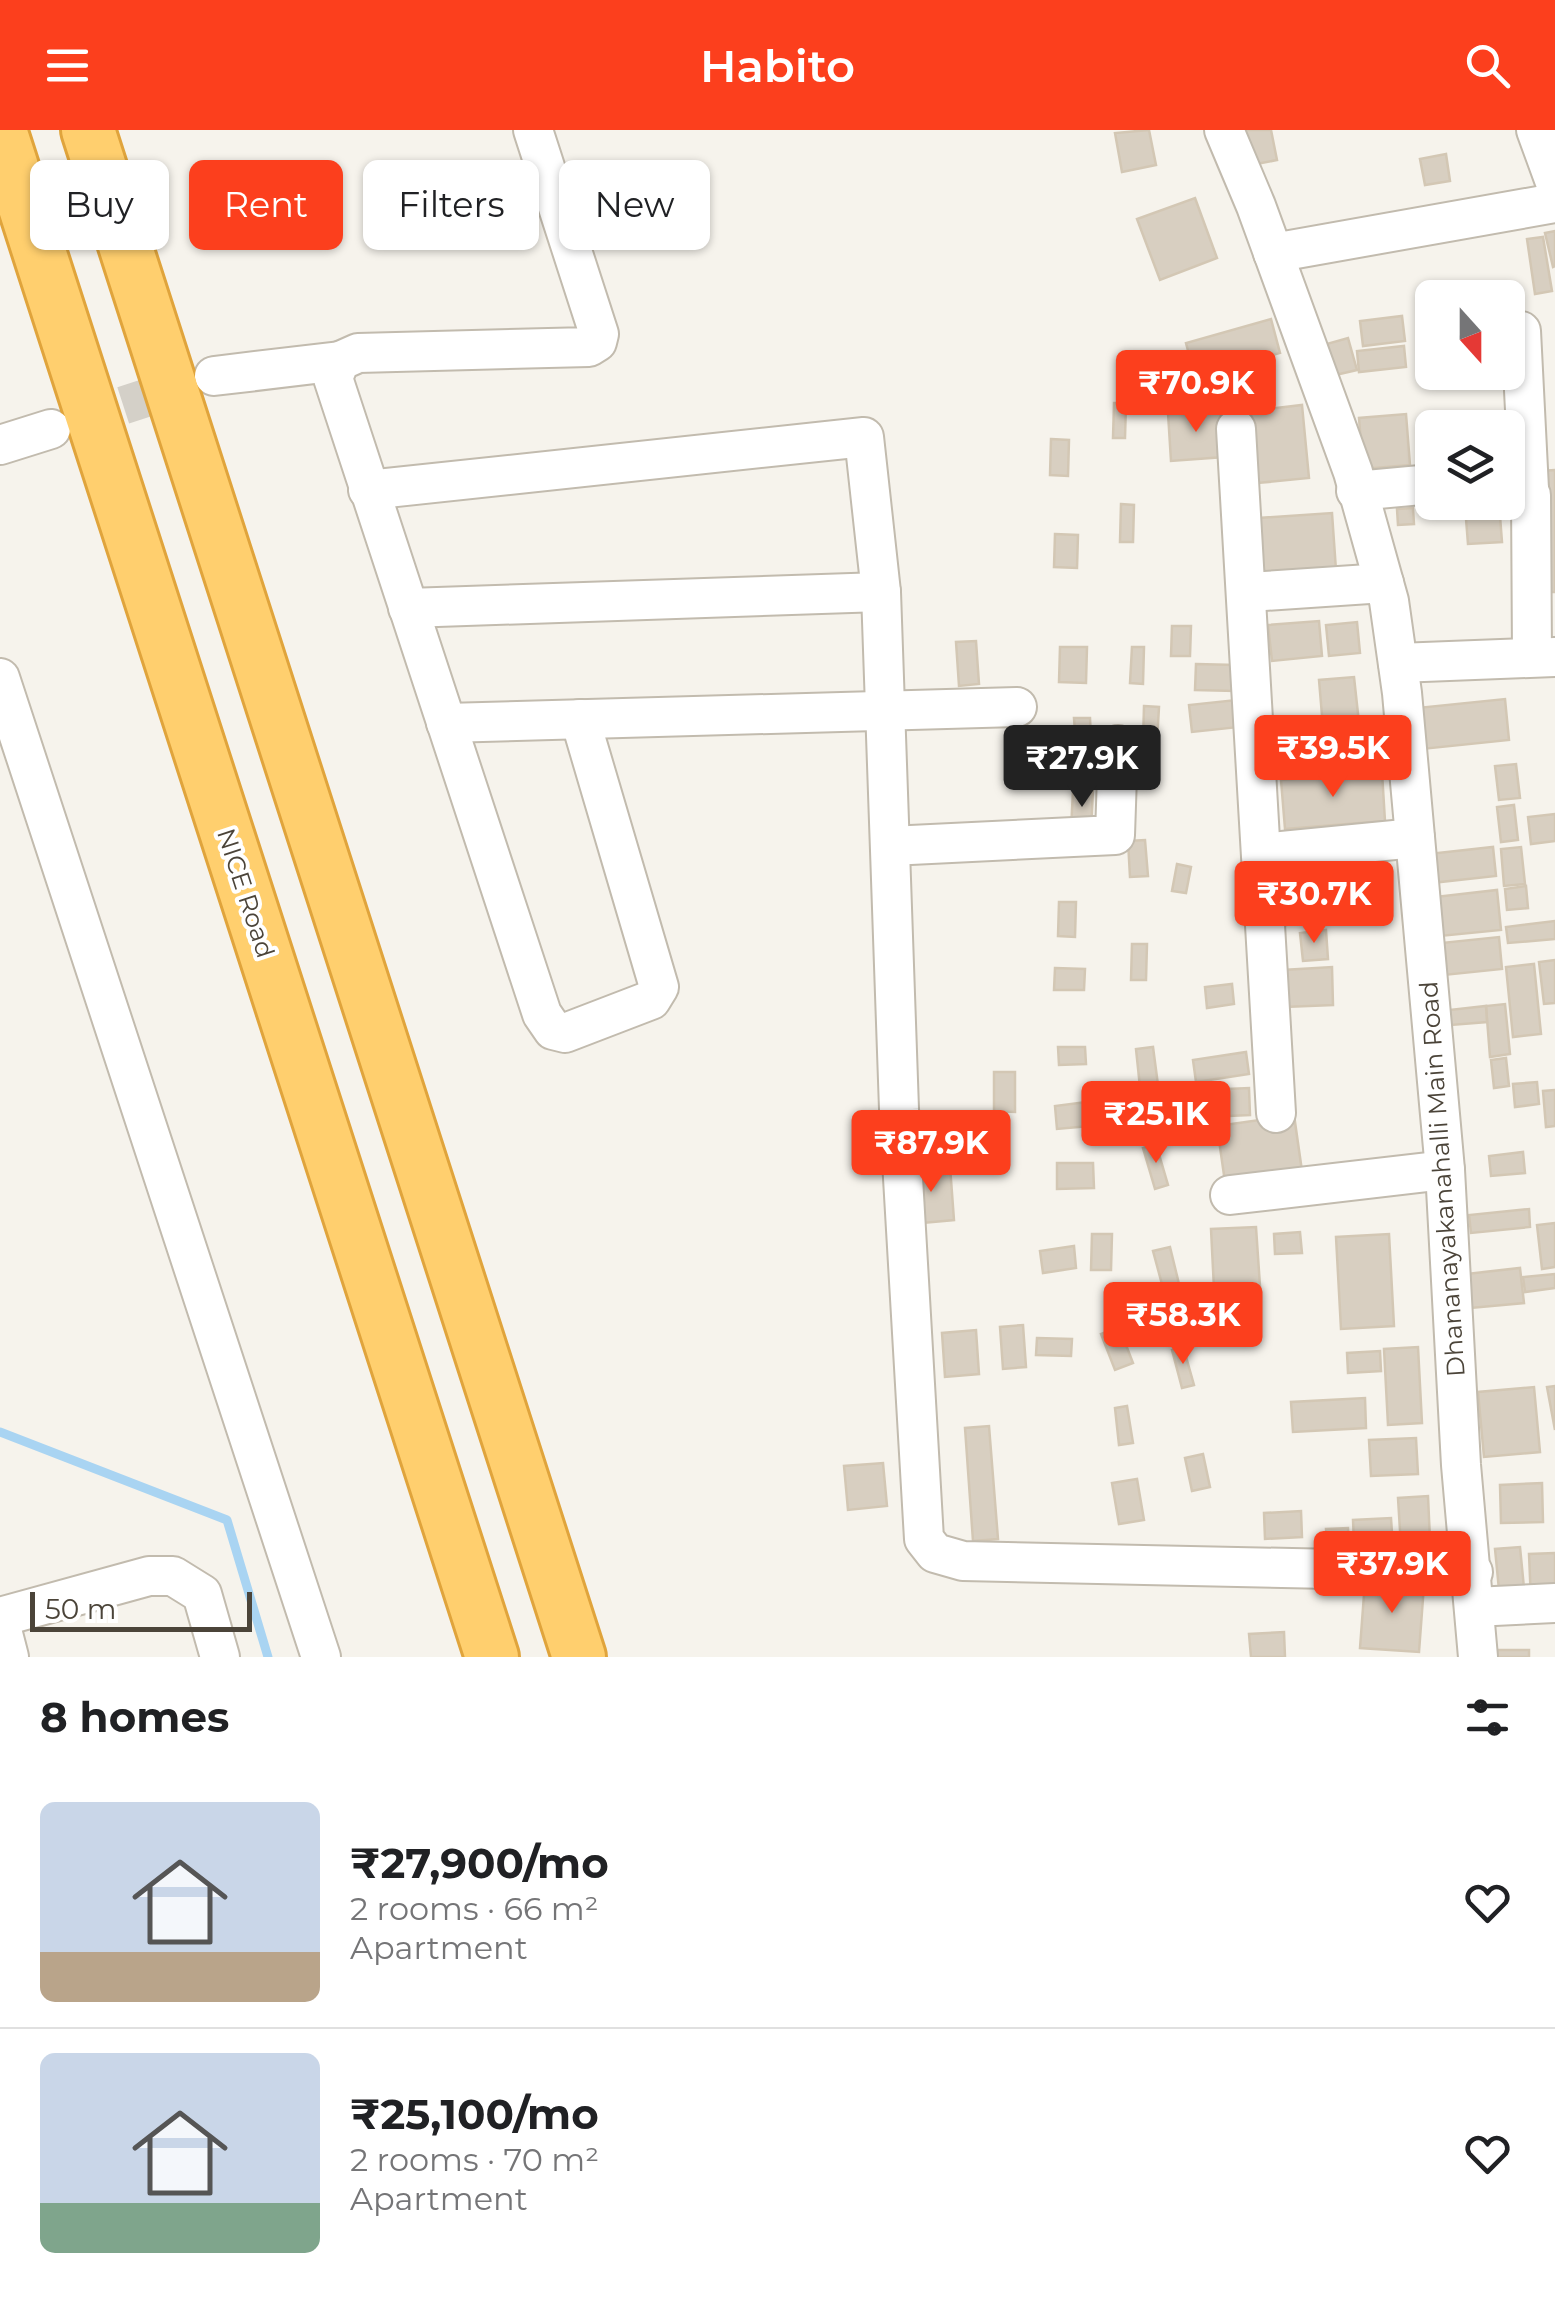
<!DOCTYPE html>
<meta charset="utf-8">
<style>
body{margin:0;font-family:Montserrat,sans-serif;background:#f2f2f2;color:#202124;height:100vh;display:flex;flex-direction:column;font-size:38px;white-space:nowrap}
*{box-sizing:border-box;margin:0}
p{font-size:32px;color:#757577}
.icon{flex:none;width:55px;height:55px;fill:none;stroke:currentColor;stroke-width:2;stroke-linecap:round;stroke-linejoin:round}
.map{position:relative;height:1527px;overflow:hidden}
.panel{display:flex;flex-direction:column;background:#fff;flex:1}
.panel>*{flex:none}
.hud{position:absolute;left:30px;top:30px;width:1000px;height:90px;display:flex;gap:20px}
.needle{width:65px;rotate:159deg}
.fabs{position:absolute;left:1415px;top:150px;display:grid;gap:20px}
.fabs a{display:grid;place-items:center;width:110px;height:110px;border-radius:15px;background:#fff;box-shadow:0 2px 8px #0004;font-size:50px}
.scale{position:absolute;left:30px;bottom:25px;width:222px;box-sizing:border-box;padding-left:10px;border:5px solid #4b4439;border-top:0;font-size:28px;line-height:35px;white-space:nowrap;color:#4b4439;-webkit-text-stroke:8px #fff;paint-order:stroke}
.price{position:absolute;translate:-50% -85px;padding:0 22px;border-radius:10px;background:#fc3f1d;color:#fff;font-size:32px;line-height:65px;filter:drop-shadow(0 2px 5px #0008)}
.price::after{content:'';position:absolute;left:50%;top:60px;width:30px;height:22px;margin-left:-15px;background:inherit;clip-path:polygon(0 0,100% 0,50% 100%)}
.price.on{background:#222;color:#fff}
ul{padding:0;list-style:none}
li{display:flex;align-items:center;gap:30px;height:250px;padding:0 40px}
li+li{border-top:2px solid #e0e0e0}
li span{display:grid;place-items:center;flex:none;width:280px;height:200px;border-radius:15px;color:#555}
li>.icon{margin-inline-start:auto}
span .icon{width:120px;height:120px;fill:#fffc;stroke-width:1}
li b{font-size:42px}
h2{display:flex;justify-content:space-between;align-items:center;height:120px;padding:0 40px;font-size:42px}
.tag{padding:0 35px;border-radius:15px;background:#fff;box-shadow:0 2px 8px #0004;font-size:35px;line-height:90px}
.tag.on{background:#fc3f1d;color:#fff}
header{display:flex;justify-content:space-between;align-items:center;height:130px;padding:0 40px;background:#fc3f1d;color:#fff;font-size:45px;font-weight:600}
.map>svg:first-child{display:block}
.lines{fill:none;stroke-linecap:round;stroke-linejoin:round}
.stream{stroke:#a9d4f2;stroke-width:9}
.building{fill:#d8cfc1;stroke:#d3c7b4;stroke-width:2.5}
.minor-tunnel{stroke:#d4d0c8;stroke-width:38;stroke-dasharray:38 19;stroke-linecap:butt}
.minor-casing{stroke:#c2bbae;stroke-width:42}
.highway-casing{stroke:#e0a43c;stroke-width:58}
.minor{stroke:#fff;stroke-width:38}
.highway{stroke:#ffcf6e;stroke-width:52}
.labels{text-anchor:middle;stroke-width:8;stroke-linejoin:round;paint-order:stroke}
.street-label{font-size:25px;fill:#4b4439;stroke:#fff}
</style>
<header><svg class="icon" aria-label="menu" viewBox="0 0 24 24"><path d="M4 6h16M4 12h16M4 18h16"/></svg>Habito<svg class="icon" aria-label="search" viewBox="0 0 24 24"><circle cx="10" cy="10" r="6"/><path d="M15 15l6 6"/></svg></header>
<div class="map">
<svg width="1555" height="1527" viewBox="0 0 1555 1527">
<rect width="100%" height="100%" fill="#f6f3ec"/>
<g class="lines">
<path class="stream" d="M 0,1302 L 227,1390 L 268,1527"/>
</g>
<g class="building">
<path d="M 1149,0 L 1156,35 L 1122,42 L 1115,3 Z"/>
<path d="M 1243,0 L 1271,0 L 1277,30 L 1246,36 Z"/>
<path d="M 1446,24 L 1450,51 L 1425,55 L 1420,29 Z"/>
<path d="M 1195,68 L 1217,128 L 1160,150 L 1137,89 Z"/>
<path d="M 1555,101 L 1555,136 L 1553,137 L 1545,103 Z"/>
<path d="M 1543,107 L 1552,161 L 1535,164 L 1527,109 Z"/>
<path d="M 1402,186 L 1405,211 L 1363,216 L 1360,191 Z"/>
<path d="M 1271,189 L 1280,223 L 1195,247 L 1186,213 Z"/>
<path d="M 1348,208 L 1357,240 L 1331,246 L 1323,215 Z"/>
<path d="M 1404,216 L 1406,237 L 1359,242 L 1357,221 Z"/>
<path d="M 1114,273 L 1126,273 L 1125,308 L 1113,308 Z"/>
<path d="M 1302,275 L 1309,348 L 1258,353 L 1251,281 Z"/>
<path d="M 1220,279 L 1224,327 L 1171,331 L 1168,283 Z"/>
<path d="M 1490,283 L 1491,298 L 1445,298 L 1444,287 Z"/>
<path d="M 1406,284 L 1410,335 L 1363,339 L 1359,288 Z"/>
<path d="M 1436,287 L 1437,298 L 1424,303 L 1422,289 Z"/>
<path d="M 1051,309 L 1069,310 L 1068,346 L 1050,345 Z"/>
<path d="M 1555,340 L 1555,462 L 1550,462 L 1541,341 Z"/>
<path d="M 1499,373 L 1502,412 L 1468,414 L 1465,376 Z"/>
<path d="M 1121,374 L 1134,375 L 1133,412 L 1120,412 Z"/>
<path d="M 1413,378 L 1414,394 L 1398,395 L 1397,379 Z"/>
<path d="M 1332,383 L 1336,440 L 1263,445 L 1259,388 Z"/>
<path d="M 1055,404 L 1078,405 L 1077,438 L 1054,437 Z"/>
<path d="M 1319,491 L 1322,526 L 1272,531 L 1268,495 Z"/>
<path d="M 1357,492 L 1360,523 L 1329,526 L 1326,495 Z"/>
<path d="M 1172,496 L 1191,496 L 1190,526 L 1171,526 Z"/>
<path d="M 976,511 L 979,554 L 959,556 L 956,512 Z"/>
<path d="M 1060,517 L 1087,517 L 1086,553 L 1059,552 Z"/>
<path d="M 1132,517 L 1144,517 L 1143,554 L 1130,553 Z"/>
<path d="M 1196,534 L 1236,535 L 1235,561 L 1195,560 Z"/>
<path d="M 1354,547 L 1359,593 L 1323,597 L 1319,550 Z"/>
<path d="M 1505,569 L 1509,610 L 1422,619 L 1417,578 Z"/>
<path d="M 1236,570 L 1239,597 L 1192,602 L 1189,575 Z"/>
<path d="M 1144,576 L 1159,577 L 1157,612 L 1143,612 Z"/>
<path d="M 1074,588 L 1090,588 L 1092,630 L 1077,631 Z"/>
<path d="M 1325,617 L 1328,645 L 1313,646 L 1310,619 Z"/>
<path d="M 1367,618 L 1369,635 L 1345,637 L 1343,621 Z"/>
<path d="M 1516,634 L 1520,668 L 1499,670 L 1495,636 Z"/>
<path d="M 1382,642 L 1385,691 L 1285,699 L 1281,650 Z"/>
<path d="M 1073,660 L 1093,660 L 1091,700 L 1071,700 Z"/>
<path d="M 1514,675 L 1518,710 L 1501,712 L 1497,677 Z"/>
<path d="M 1555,684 L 1555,711 L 1531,714 L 1528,687 Z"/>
<path d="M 1145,710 L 1148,746 L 1130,747 L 1128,711 Z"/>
<path d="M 1493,717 L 1496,746 L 1431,753 L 1428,724 Z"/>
<path d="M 1521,717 L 1525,754 L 1504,756 L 1501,719 Z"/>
<path d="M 1177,734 L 1191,737 L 1186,763 L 1172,761 Z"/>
<path d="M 1306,751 L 1313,790 L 1281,796 L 1274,757 Z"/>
<path d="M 1526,756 L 1528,778 L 1507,780 L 1505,759 Z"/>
<path d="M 1497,760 L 1501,800 L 1430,807 L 1426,768 Z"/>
<path d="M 1059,772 L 1076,772 L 1075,807 L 1058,806 Z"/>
<path d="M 1555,791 L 1555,809 L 1508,813 L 1506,797 Z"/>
<path d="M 1326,800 L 1328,829 L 1303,831 L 1300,803 Z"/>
<path d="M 1499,807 L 1502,839 L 1444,845 L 1441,813 Z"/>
<path d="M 1132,814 L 1147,814 L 1146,850 L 1131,850 Z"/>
<path d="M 1555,830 L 1555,873 L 1544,874 L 1539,832 Z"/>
<path d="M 1534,834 L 1541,904 L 1513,907 L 1506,837 Z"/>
<path d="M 1332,837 L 1333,875 L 1285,877 L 1283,840 Z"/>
<path d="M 1055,838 L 1085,839 L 1084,860 L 1054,860 Z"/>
<path d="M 1232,854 L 1234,874 L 1207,878 L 1205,857 Z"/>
<path d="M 1505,874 L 1510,924 L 1490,927 L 1486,876 Z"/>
<path d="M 1486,876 L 1487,892 L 1451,895 L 1449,880 Z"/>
<path d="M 1058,917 L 1085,917 L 1086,934 L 1059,935 Z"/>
<path d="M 1153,917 L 1158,955 L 1140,957 L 1136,919 Z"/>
<path d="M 1246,922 L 1249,944 L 1196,952 L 1193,930 Z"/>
<path d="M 1506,928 L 1509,956 L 1494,958 L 1491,930 Z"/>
<path d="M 994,942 L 1015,942 L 1015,982 L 994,981 Z"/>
<path d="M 1537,952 L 1539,974 L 1515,977 L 1513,954 Z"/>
<path d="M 1249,958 L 1250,985 L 1206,987 L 1204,960 Z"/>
<path d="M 1555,960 L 1555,996 L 1546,997 L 1543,961 Z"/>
<path d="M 1087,972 L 1089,996 L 1057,999 L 1055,976 Z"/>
<path d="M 1294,985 L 1303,1048 L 1226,1059 L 1217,996 Z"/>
<path d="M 1156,1014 L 1168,1055 L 1155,1059 L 1143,1018 Z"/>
<path d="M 1523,1022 L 1525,1043 L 1491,1046 L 1489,1026 Z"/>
<path d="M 1057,1033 L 1093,1033 L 1094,1058 L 1057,1059 Z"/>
<path d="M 950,1036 L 954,1090 L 912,1094 L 907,1039 Z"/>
<path d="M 1529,1079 L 1530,1097 L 1471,1103 L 1469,1085 Z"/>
<path d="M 1555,1093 L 1555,1137 L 1542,1139 L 1537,1095 Z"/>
<path d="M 1256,1097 L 1260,1156 L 1214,1159 L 1211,1099 Z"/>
<path d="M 1300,1102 L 1302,1123 L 1275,1124 L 1274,1104 Z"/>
<path d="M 1092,1104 L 1112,1104 L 1111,1140 L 1091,1140 Z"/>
<path d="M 1389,1104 L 1394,1196 L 1341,1199 L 1336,1107 Z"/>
<path d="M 1074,1116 L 1076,1138 L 1043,1143 L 1040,1121 Z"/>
<path d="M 1170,1117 L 1179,1154 L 1163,1158 L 1153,1121 Z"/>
<path d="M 1520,1138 L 1524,1173 L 1460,1179 L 1457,1145 Z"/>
<path d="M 1555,1144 L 1555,1158 L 1525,1162 L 1523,1147 Z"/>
<path d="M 1023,1195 L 1026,1237 L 1003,1239 L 1000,1197 Z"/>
<path d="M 1119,1197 L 1133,1233 L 1115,1240 L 1101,1204 Z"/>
<path d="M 976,1200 L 979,1244 L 945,1247 L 942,1203 Z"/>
<path d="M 1037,1208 L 1072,1209 L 1071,1226 L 1036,1225 Z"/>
<path d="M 1183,1216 L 1194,1255 L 1182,1258 L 1172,1220 Z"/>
<path d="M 1418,1217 L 1422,1293 L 1388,1295 L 1384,1219 Z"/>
<path d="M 1380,1221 L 1381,1241 L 1348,1243 L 1347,1223 Z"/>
<path d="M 1555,1256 L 1555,1300 L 1547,1257 Z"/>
<path d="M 1534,1257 L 1540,1322 L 1484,1327 L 1478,1262 Z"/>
<path d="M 1365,1268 L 1366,1298 L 1293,1302 L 1291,1272 Z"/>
<path d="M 1127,1276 L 1133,1313 L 1119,1315 L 1115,1278 Z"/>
<path d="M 989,1296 L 998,1409 L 973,1411 L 965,1298 Z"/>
<path d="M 1416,1308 L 1418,1344 L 1371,1346 L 1369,1310 Z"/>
<path d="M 1203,1324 L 1210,1357 L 1192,1361 L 1185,1328 Z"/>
<path d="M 883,1333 L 887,1376 L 848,1380 L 844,1336 Z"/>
<path d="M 1137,1349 L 1144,1390 L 1119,1394 L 1112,1353 Z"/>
<path d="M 1542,1353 L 1543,1392 L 1501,1393 L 1500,1355 Z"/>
<path d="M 1428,1366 L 1431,1432 L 1402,1433 L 1398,1368 Z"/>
<path d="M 1301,1381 L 1302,1407 L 1265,1409 L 1264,1383 Z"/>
<path d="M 1391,1388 L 1394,1434 L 1355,1436 L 1353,1390 Z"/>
<path d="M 1348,1398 L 1350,1432 L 1327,1433 L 1326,1399 Z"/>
<path d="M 1520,1417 L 1525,1468 L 1500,1470 L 1495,1419 Z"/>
<path d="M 1555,1423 L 1555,1470 L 1531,1471 L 1529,1424 Z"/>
<path d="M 1365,1451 L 1424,1455 L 1419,1522 L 1360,1518 Z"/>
<path d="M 1284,1502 L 1285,1527 L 1251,1527 L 1249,1504 Z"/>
<rect x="1497" y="1520" width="32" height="7"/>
</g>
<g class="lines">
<path class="minor-tunnel" d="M 69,293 L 192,253"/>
<defs>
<g id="minor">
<path d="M 533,0 L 599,204 L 597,212 L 589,217 L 358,223 L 340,231 L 333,248 L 542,884 L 553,900 L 565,903 L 651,870 L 659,857 L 580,589"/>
<path d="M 1224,0 L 1256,76 L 1353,342 L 1389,471 L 1402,563 L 1445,1040 L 1461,1335 L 1478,1527"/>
<path d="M 1536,0 L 1555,52"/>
<path d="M 1273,123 L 1555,73"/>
<path d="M 1521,201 L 1529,359"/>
<path d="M 214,246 L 340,231"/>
<path d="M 1236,299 L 1276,983"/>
<path d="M 0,315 L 51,299"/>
<path d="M 1508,346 L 1521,348 L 1531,365 L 1532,526"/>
<path d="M 368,360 L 864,307 L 881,462 L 899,979 L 924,1409 L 935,1423 L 963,1431 L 1473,1442"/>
<path d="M 1356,361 L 1432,354"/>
<path d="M 1249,462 L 1384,453"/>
<path d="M 408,478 L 881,462"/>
<path d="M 1398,533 L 1555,527"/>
<path d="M 0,548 L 321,1527"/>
<path d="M 446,593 L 1017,577"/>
<path d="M 890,716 L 1115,705 L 1118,615"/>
<path d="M 1262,723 L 1415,708"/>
<path d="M 1230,1065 L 1445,1040"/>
<path d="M 1474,1477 L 1555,1473"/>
<path d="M 0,1487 L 149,1446 L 173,1446 L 202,1464 L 220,1527"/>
<path d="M 0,1492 L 9,1527"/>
</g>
<g id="highway">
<path d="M 0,0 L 492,1527"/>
<path d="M 88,0 L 579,1527"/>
</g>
</defs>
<use href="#minor" class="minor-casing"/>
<use href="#highway" class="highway-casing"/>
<use href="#minor" class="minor"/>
<use href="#highway" class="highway"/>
</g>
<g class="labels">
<g class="street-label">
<text transform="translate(246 763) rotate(72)" y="9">NICE Road</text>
<text transform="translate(1442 1049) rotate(-94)" y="9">Dhananayakanahalli Main Road</text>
</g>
</g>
</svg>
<div class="fabs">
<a><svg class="needle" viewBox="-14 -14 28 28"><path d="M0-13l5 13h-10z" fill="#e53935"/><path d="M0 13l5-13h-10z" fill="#757577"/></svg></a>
<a><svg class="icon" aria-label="layers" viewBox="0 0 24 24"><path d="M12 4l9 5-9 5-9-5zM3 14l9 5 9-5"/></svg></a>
</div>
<div class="scale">50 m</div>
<b class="price" style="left:1196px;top:305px">₹70.9K</b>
<b class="price" style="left:1333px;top:670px">₹39.5K</b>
<b class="price on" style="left:1082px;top:680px">₹27.9K</b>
<b class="price" style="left:1314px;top:816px">₹30.7K</b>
<b class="price" style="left:1156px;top:1036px">₹25.1K</b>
<b class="price" style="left:931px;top:1065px">₹87.9K</b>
<b class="price" style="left:1183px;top:1237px">₹58.3K</b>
<b class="price" style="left:1392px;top:1486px">₹37.9K</b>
<div class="hud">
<a class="tag">Buy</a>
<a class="tag on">Rent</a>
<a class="tag">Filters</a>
<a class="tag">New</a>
</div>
</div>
<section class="panel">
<h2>8 homes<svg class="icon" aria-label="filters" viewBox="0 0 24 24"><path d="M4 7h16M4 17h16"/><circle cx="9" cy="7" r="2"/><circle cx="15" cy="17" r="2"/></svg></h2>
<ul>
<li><span style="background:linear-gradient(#c9d6e8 75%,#b9a48a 0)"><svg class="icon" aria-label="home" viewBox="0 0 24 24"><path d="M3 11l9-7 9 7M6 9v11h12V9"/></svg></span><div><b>₹27,900/mo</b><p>2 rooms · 66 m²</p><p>Apartment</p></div><svg class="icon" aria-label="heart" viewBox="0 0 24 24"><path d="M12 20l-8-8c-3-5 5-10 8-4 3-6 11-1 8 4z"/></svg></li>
<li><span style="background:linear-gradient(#c9d6e8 75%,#7fa58c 0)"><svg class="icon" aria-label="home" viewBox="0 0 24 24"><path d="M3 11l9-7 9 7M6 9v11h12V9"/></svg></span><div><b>₹25,100/mo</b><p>2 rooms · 70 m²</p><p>Apartment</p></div><svg class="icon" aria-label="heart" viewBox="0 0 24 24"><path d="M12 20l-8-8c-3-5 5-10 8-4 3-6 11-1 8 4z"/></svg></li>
</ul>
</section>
